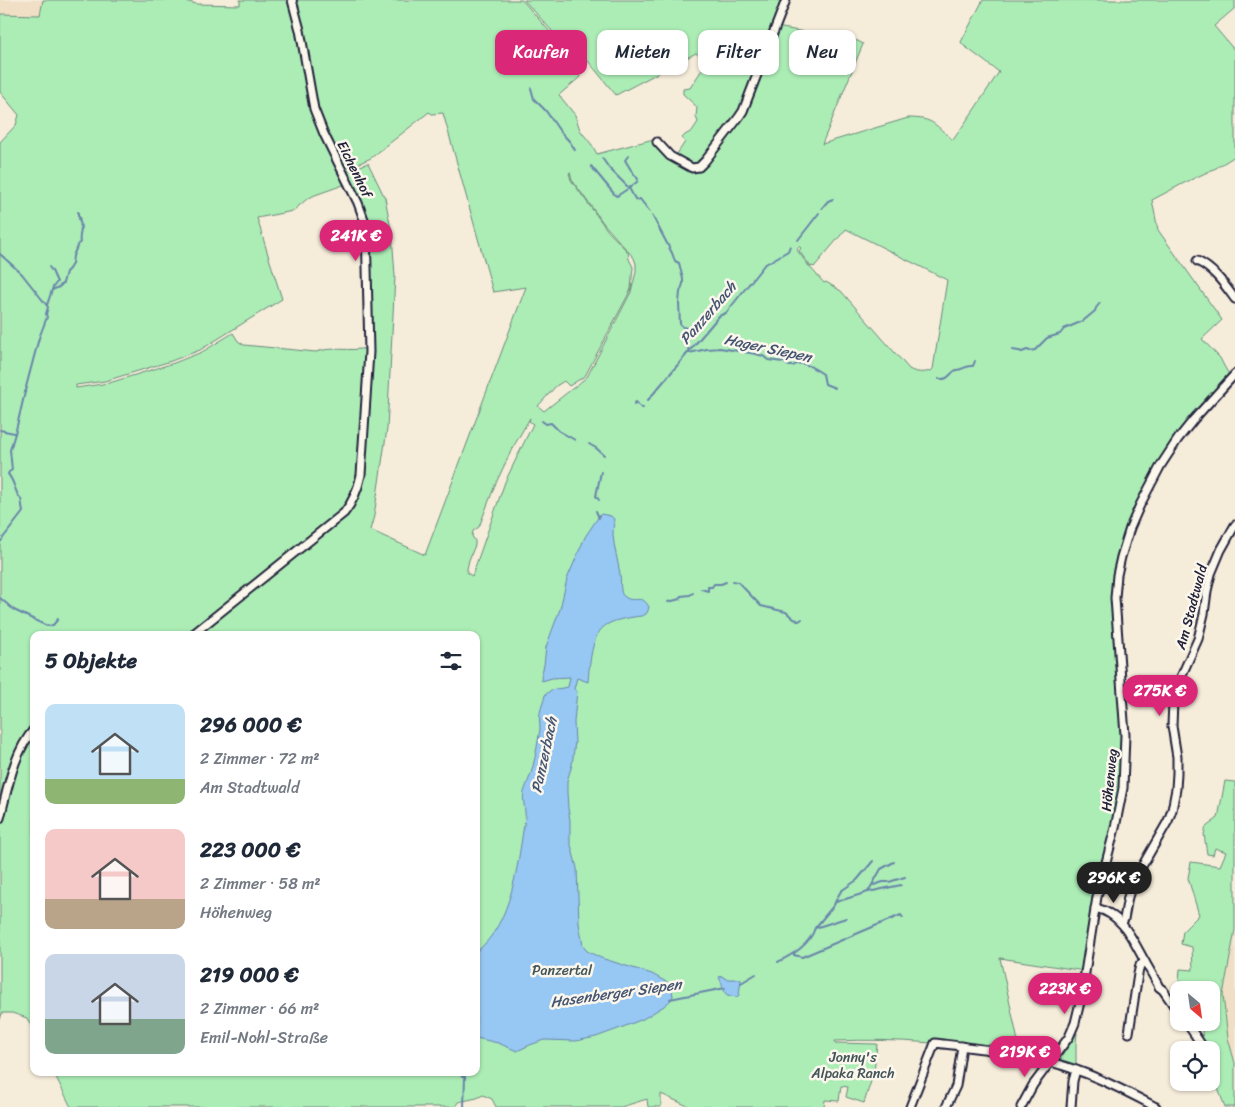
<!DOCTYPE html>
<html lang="de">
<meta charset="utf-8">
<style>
body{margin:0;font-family:Sriracha,sans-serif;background:#f6f6f7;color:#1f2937;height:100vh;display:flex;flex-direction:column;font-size:19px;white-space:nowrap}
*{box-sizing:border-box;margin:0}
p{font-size:16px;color:#747a83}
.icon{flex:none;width:28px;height:28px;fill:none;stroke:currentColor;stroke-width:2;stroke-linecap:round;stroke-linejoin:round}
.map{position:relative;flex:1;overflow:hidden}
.panel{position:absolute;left:30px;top:631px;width:450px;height:445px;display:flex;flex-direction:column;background:#fff;border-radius:10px;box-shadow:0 1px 4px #0004}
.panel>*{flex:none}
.guide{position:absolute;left:495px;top:30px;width:475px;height:45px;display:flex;gap:10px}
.needle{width:32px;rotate:151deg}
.buttons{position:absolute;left:1170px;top:981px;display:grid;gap:10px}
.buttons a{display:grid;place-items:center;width:50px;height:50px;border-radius:10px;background:#fff;box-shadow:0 1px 4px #0004;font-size:25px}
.price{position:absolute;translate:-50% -42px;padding:0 11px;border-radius:18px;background:#db2777;color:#fff;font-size:16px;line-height:32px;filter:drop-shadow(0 1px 2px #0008)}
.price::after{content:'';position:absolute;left:50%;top:30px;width:15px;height:11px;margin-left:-8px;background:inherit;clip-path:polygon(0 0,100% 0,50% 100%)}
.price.active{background:#222;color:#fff}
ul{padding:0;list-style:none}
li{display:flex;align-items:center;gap:15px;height:125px;padding:0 15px}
li span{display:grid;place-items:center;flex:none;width:140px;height:100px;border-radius:10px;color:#555}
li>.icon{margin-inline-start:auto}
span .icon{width:60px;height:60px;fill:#fffc;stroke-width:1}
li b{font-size:21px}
h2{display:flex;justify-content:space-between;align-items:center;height:60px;padding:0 15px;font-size:21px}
.pill{padding:0 18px;border-radius:10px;background:#fff;box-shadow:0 1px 4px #0004;font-size:18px;line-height:45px}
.pill.active{background:#db2777;color:#fff}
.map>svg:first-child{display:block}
.built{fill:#f0dfc5}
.green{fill:#acedb6;stroke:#678878;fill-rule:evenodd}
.water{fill:#97c7f3;stroke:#6885a9}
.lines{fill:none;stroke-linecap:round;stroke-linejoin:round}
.stream{stroke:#6885a9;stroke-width:2}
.minor-casing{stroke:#22223b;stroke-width:11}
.minor{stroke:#fbf7ec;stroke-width:7}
.labels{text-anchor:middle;stroke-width:5;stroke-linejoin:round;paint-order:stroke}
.street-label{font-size:14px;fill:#22223b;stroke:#fbf7ec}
.park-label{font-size:14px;fill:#44555a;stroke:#fbf7ec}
.water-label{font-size:15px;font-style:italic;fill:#455472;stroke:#fbf7ec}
</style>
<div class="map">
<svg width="1235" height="1107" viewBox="0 0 1235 1107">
<rect width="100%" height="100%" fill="#f6ecda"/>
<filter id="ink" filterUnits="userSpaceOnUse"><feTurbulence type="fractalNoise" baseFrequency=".02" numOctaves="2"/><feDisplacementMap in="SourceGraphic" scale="10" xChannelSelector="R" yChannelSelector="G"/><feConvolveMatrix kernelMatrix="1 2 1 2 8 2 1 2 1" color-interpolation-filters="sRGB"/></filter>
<g filter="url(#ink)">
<g class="built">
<path d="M 0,0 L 43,0 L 40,15 L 0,14 Z"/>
<path d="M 1235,930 L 1235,1063 L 1228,1038 L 1223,995 Z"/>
</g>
<g class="green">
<path d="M 43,0 L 180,0 L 197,4 L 240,5 L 240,0 L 290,0 L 297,28 L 313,112 L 320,130 L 346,184 L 315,195 L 307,199 L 293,211 L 257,218 L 269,258 L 282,299 L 200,350 L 171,361 L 105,381 L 76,385 L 76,388 L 109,383 L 174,363 L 202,352 L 233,333 L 238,341 L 244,345 L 316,352 C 331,346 350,352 367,348 C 367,368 364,386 363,406 C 362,432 365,469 354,493 C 351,500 346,506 342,513 L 346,513 L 356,498 L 360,488 L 363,470 L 366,413 L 371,358 L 369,233 C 366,211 355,192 345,172 L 368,163 L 385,198 L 392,234 L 395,276 L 387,429 L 374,516 L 370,530 L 425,555 L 526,287 L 493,292 L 443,113 L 432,114 L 429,112 L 371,158 L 344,170 L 323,128 L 315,106 L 303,41 L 293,0 L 522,0 L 573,58 L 578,67 L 580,77 L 559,95 L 575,115 L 580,130 L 592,145 L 597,154 L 650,140 L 657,142 C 659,145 661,150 663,153 C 669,160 685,169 694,173 L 702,167 L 706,161 L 703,160 L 695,165 L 683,163 L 675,157 L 685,142 L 682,138 L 685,135 L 692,131 L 698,122 L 696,117 L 697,107 L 683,94 L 683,89 L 690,88 L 707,62 L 696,53 L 616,95 L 588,61 L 580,66 L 573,54 L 524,0 L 784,0 L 742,108 L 745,110 L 776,27 L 858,41 L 863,44 L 822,144 L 908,118 C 935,118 934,125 953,140 L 974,110 L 999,72 L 963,45 L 961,42 L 983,0 L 1235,0 L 1235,8 L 1214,26 L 1235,51 L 1235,156 L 1216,168 L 1184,183 L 1152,200 L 1158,230 L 1222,320 L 1202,339 L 1220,358 L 1224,366 L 1231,378 C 1213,397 1195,416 1179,438 C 1147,481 1117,542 1115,597 C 1115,611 1117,625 1118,638 C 1122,681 1128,724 1124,767 C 1121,812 1107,852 1097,896 C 1091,920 1088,946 1085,971 L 1000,958 L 1021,1055 C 961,1044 897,1038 835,1041 L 835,1043 L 877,1044 L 874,1072 L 864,1103 L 846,1097 L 848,1087 L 841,1086 L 839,1101 L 825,1100 L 824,1107 L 690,1107 L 661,1094 L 661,1107 L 648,1107 L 647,1099 L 621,1107 L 496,1107 L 492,1099 L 483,1095 L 477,1098 L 458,1102 L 455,1107 L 71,1107 L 54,1073 L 476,1072 L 476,635 L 197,635 L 274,574 L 268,573 L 187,635 L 34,635 L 34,726 L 24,739 L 19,748 L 8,780 L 0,812 L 0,142 L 16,125 L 19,115 L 0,92 L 0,14 L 40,15 ZM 570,172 L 572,180 L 604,224 L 634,258 L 636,264 L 636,272 L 631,292 L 587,377 L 544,411 L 538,406 L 556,386 L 564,381 L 569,386 L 585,376 L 627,297 L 631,289 L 633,267 L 629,259 L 628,252 L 608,231 L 571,180 L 569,173 ZM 846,229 L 850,231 L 947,280 L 933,369 L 931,371 C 923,373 916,373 909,369 L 841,291 L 826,282 L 824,283 L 808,265 L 797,250 L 799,246 L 801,248 L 799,251 L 811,267 L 813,266 L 814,267 ZM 530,418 L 529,421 L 533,424 L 505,482 L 472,576 L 467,573 L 467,569 L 469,560 L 475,545 L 475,541 L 472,536 L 473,531 L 479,527 L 495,485 L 512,449 Z"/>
<path d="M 34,731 L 34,1032 L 27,1018 L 12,1013 L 2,1013 L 0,1020 L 0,816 L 23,747 Z"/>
<path d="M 1225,781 L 1235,782 L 1235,930 L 1223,995 L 1228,1038 L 1235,1063 L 1235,1107 L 1225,1107 L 1211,1070 L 1211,1050 L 1204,1050 L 1201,1023 L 1211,1022 L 1211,990 L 1196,990 L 1196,985 L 1179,981 L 1180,969 L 1193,970 L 1192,947 L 1181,944 L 1183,931 L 1199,915 L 1188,878 L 1191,862 L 1220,866 L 1226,852 L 1215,848 L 1213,855 L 1207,854 L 1204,834 L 1206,827 L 1218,818 Z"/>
<path d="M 1077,1033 L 1076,1044 L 1076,1065 L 1062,1061 L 1060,1059 Z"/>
</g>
<g class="water">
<path d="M 601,514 L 611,516 L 614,519 C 614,525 613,530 613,535 C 614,548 618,561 620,574 C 621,580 620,585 621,590 C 621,593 623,596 625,597 C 634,604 642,593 649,607 C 648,610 648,612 646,614 C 642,617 638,616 634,617 C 622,619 606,621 599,632 C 591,643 589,669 588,682 L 577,678 L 574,689 L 577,691 L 574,722 L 575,742 L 572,765 L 567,781 L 567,792 L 568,808 L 570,820 L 570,841 L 577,868 L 579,923 L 583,946 L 587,951 L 601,958 L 652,974 L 670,984 L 672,990 L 673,996 L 671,1000 L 664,1006 L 643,1019 L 618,1029 L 596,1037 L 576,1041 L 544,1040 L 530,1045 L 517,1051 L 498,1043 L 476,1038 L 476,952 C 513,923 518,861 525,818 C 526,810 522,801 524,792 C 527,783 531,775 533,766 C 536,754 538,741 540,729 C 540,724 539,718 540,713 C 541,707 544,701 545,695 L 551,690 L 568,687 L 570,677 L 552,678 L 542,681 L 541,676 L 544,665 L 546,647 L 560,609 L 567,579 L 585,537 L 599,516 Z"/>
<path d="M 722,976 L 726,979 L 741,979 L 739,995 L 737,997 C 725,995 726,996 722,985 C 722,983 720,980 719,977 Z"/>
</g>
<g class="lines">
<g class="stream">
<path d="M 531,88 L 534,99 L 546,111 L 559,130 L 570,142 L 575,150"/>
<path d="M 602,158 L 609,168 L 629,188 L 637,182 L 638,179 L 631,170 L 625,160 L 629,155"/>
<path d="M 591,166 L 615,195 L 617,196 L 629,188 L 635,199 L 637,200 L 640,199 L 650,212"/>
<path d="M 822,208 L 828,201 L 833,199"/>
<path d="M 652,215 L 672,253 L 675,261 L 679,263 L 683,279 L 683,284 L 680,292 L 679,303 L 680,324 L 683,327 L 690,329 L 686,334 L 687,337 L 683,341 L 689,350"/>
<path d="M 798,240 L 819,213"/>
<path d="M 0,254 L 22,274 L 48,307 L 46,314 L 47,317 L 39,338 L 26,387 L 27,388 L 25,392 L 16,430 L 10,450 L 12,470 L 9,472 L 8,474 C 13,480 14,486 17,493 C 17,495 20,497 21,499 C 22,502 22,508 23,512 L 3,538"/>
<path d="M 52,290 L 59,287 L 63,283 L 66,272 L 69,269 L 72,264 L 73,256 L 78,244 L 80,243 C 78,233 84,231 79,219 L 80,218 L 78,216 L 78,212"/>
<path d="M 47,305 L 53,287 L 57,282 L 52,271 L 49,267"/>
<path d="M 1012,350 L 1019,351 L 1022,352 L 1027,350 L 1030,351 L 1035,350 L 1047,338 L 1060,334 L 1064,329 L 1083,321 L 1095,311 L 1096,308 L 1100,303"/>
<path d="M 689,353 L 707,349 L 720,348 L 756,354 L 763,356 L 768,360 L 783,362 L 789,366 L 793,366 C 802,359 815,369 823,374 L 825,384 L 835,388"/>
<path d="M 939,379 C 949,380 948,375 956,370 C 963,370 966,365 973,366 L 975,361"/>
<path d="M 648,400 L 719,316 L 726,313 L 764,265 L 788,251 L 790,246"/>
<path d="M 634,404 L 636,402 L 638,404 L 641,408 L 643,408"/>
<path d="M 542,421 L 546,424 L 551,423 L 559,431 L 575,440"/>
<path d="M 0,430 L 14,433"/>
<path d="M 589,444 L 596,448 L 604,455"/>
<path d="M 599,500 L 596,496 L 601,472"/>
<path d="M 596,511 L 599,518"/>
<path d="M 0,542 L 2,540"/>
<path d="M 733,581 L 738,582 L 761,606 L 786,612 L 794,619 L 797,620 L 797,621 L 799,621 L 802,619"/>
<path d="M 701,589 L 708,591 L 708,587 L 712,587 L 714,584 L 721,584 L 726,582"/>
<path d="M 0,598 L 14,610 L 47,626 L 53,625 L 58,619"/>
<path d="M 668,602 L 680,599 L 681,596 L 690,595 L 693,593"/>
<path d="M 874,885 L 883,882 L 889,882 L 905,877"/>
<path d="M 868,892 L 881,869 L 894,862"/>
<path d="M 836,902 L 868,892 L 901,885"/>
<path d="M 815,928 L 846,918"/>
<path d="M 794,954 L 794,955 L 802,957 L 901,915 L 903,918"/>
<path d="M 778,962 C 793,954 809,946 815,928 L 834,905 L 837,898 L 841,891 L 857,880 L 873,861"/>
<path d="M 741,983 L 756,974"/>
<path d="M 670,999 L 725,988"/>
<path d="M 455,1072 L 465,1077 L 464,1107"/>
</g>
<defs>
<g id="minor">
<path d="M 657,142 L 670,156 L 692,168 L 699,167 L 705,161 L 739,117 L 743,111 L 786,0"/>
<path d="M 1197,261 C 1214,269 1224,284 1235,299"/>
<path d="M 192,635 L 344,513 C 353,502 358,489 361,475 L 369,352 L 366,225 L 358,203 L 324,134 L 314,109 L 300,30 L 292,0"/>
<path d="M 0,818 C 8,788 13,754 34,729"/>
<path d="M 1095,908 C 1121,913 1132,938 1144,960 C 1149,969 1154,977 1159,987 L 1163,990 L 1179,1013"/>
<path d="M 1122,923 L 1124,919 L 1128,897 L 1133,882 L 1168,821 L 1172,810 L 1176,789 L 1177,773 L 1177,757 L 1172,726 L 1173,701 L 1176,688 L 1198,639 L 1204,614 L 1207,591 L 1211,574 L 1221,550 L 1235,525"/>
<path d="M 1186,1022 L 1201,1044"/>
<path d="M 1129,1033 L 1138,974 L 1140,965 L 1145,962"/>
<path d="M 910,1107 L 935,1043 C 984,1049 1033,1054 1079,1071 C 1105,1080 1131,1094 1156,1107"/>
<path d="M 946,1107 L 956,1086 L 962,1046"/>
<path d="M 1021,1107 L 1033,1085 L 1069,1037 L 1075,1023 L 1081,998 L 1097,897 L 1115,828 L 1123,788 L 1125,735 L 1115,598 L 1117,575 L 1121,557 L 1130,528 L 1140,505 L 1161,465 L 1178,439 L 1194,419 L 1235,374"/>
<path d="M 1071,1107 L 1073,1081 L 1076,1070"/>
</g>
</defs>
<use href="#minor" class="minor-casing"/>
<use href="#minor" class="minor"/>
</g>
</g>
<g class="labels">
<g class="street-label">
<text transform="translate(355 169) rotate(64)" y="5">Eichenhof</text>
<text transform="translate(1191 607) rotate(-75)" y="5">Am Stadtwald</text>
<text transform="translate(1109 780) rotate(-84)" y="5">Höhenweg</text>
</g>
<g class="park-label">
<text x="562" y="975">Panzertal</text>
<text x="853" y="1062">Jonny's<tspan x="853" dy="16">Alpaka Ranch</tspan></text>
</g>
<g class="water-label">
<text transform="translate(708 313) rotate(-49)" y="5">Panzerbach</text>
<text transform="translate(768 348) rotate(12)" y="5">Hager Siepen</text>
<text transform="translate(544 755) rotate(-78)" y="5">Panzerbach</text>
<text transform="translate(616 993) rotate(-8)" y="5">Hasenberger Siepen</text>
</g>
</g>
</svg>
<div class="buttons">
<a><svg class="needle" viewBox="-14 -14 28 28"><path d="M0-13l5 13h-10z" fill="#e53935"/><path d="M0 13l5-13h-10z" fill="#747a83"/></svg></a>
<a><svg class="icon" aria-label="locate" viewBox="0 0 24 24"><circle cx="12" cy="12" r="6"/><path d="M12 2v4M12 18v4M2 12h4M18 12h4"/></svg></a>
</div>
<b class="price" style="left:356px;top:262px">241K €</b>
<b class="price" style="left:1160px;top:717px">275K €</b>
<b class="price active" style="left:1114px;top:904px">296K €</b>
<b class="price" style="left:1065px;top:1015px">223K €</b>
<b class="price" style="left:1025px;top:1078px">219K €</b>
<div class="guide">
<a class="pill active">Kaufen</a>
<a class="pill">Mieten</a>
<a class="pill">Filter</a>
<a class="pill">Neu</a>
</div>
<section class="panel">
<h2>5 Objekte<svg class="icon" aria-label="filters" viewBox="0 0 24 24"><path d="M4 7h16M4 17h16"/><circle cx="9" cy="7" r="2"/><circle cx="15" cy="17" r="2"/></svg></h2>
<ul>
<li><span style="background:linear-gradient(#bfe0f5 75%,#8fb573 0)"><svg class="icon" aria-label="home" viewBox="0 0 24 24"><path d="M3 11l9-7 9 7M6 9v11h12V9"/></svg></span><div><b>296 000 €</b><p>2 Zimmer · 72 m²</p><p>Am Stadtwald</p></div></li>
<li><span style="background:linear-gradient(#f6c9c9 70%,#b9a48a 0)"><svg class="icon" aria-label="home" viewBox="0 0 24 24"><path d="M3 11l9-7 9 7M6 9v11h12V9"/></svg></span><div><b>223 000 €</b><p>2 Zimmer · 58 m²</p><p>Höhenweg</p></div></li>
<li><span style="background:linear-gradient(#c9d6e8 65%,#7fa58c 0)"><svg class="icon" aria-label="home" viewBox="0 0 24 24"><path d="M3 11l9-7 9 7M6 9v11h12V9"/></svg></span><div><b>219 000 €</b><p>2 Zimmer · 66 m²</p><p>Emil-Nohl-Straße</p></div></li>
</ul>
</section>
</div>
